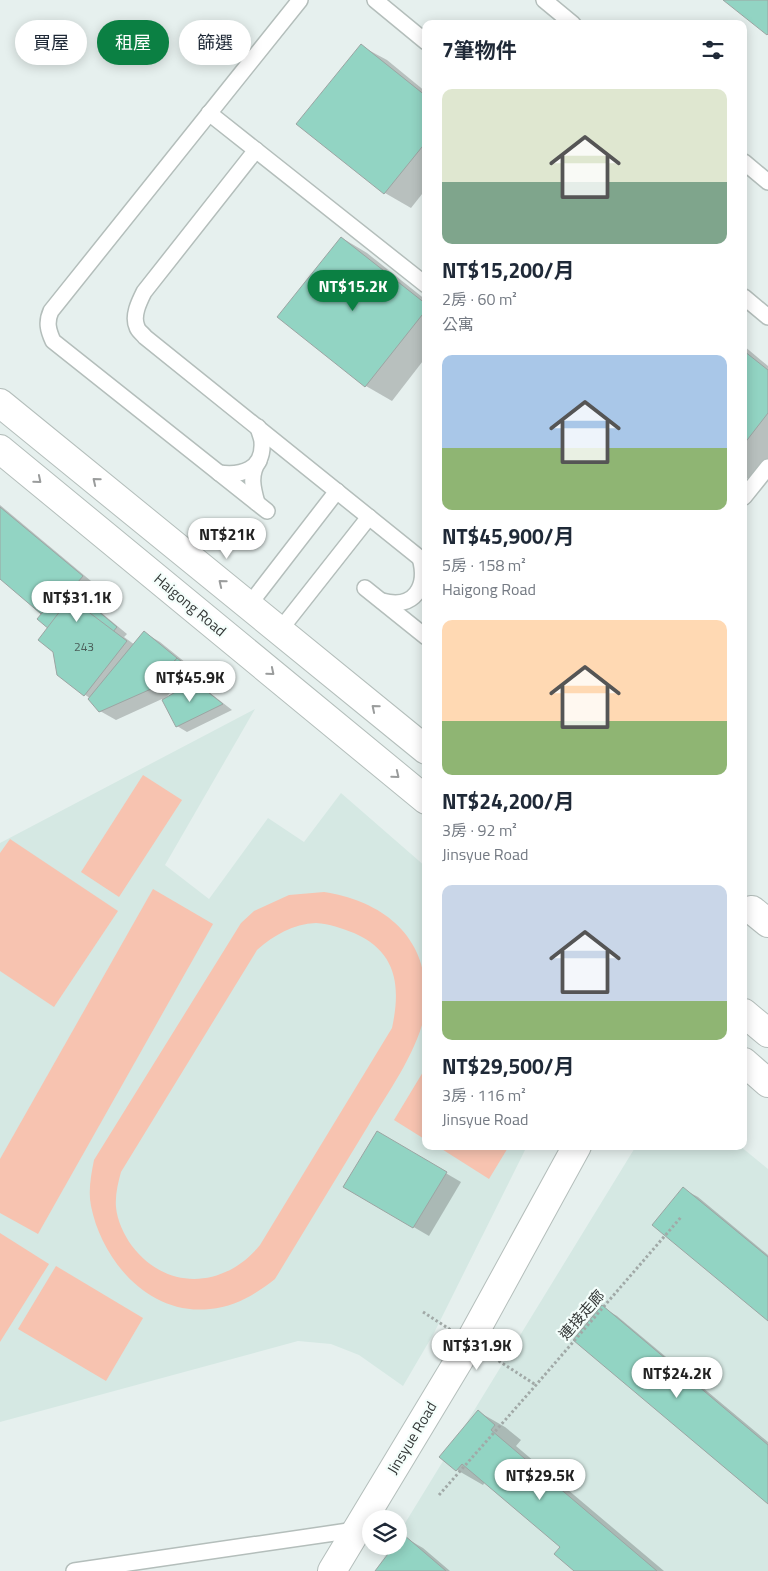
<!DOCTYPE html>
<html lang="zh-TW">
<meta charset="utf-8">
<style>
body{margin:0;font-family:"Titillium Web","Noto Sans TC",sans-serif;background:#f6f6f7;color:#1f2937;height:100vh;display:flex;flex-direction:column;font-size:19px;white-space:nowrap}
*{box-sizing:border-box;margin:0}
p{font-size:16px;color:#747a83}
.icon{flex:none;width:28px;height:28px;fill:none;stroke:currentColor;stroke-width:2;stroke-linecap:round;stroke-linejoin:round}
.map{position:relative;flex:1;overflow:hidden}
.drawer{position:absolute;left:422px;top:20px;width:325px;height:1130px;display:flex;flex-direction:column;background:#fff;border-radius:10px;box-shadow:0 2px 12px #0003}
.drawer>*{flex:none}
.top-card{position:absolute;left:15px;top:20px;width:332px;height:45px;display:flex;gap:10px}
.tools{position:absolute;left:362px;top:1510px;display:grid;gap:10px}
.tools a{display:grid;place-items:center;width:45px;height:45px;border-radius:50%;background:#fff;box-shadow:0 2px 12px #0003;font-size:25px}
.price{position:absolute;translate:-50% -42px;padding:0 11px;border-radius:18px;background:#fff;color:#222;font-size:16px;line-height:32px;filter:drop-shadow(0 1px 2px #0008)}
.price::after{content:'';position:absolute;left:50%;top:30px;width:15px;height:11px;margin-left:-8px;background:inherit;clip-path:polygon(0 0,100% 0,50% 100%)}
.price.current{background:#0b8043;color:#fff}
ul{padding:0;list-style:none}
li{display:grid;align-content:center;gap:10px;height:265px;padding:0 20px}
li span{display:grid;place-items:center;height:155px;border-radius:10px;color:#555}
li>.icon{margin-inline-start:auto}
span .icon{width:90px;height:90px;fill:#fffc;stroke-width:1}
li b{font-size:21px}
h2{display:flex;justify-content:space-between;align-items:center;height:60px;padding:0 20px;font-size:21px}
.chip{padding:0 18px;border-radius:22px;background:#fff;box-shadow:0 2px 12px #0003;font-size:18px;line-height:45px}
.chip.current{background:#0b8043;color:#fff}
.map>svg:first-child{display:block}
.built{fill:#d5e8e3}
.green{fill:#f7c3b0;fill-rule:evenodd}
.shadow{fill:#0003}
.building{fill:#92d4c3;stroke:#9ca5a3}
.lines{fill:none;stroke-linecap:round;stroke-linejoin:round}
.lane-casing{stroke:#b4bebb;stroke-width:18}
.street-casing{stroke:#b4bebb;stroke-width:30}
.secondary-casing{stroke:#b4bebb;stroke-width:30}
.path{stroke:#a1a9a7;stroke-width:3;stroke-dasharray:2.5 2.5;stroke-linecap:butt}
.lane{stroke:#fff;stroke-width:15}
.street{stroke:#fff;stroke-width:28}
.secondary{stroke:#fff;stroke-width:28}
.path-bridge{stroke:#a1a9a7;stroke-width:3;stroke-dasharray:2.5 2.5;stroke-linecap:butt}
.oneway{stroke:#9a9c9c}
.labels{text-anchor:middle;stroke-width:4.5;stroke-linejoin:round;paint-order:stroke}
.number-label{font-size:12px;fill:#4c605b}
.street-label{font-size:15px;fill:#353938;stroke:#f4fefb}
</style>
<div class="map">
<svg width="768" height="1571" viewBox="0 0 768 1571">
<rect width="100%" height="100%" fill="#e6f0ee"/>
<g class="built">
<path d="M 255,709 L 165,865 L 209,899 L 268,818 L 304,842 L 341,793 L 426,867 L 426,1146 L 527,1146 L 434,1333 L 403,1386 L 359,1355 L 331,1344 L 298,1341 L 0,1422 L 0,843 Z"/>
<path d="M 636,1146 L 740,1146 L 768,1169 L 768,1571 L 375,1571 L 391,1546 L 399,1546 L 399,1533 Z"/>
</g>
<g class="green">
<path d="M 143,775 L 182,800 L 119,897 L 81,872 Z"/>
<path d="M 10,839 L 118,911 L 54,1007 L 0,971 L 0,853 Z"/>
<path d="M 153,889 L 213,924 L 38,1234 L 0,1213 L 0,1159 Z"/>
<path d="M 324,892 C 376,900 420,929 425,984 C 426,995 426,1007 424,1018 C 414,1057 388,1092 368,1126 C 337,1177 306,1228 275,1279 C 256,1294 235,1307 210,1309 C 149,1316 102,1261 91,1206 C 88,1191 91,1175 94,1160 L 241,923 L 254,911 L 289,895 ZM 316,923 C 330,924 341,928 354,933 C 397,952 401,986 392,1028 L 260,1245 C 225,1288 167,1292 132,1246 C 124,1235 117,1220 116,1207 C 115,1195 118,1183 121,1172 L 257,950 C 274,935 293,924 316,923 Z"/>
<path d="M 426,1067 L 426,1140 L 394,1120 Z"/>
<path d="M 437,1146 L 509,1146 L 489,1179 Z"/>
<path d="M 0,1233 L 49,1264 L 0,1342 Z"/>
<path d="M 56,1266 L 143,1318 L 106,1381 L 18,1329 Z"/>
</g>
<g class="shadow">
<path d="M 361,46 L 387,60 L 426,92 L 426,189 L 411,208 L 385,193 L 298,124 Z"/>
<path d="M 342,238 L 367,253 L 426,300 L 426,357 L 392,401 L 366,386 L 279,317 Z"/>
<path d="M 744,346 L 768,366 L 768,461 L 752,481 L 744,476 Z"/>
<path d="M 0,505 L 97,586 L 86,600 L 127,634 L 124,637 L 135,645 L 145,633 L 160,642 L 191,667 L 190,668 L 193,671 L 184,676 L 164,700 L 194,682 L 205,689 L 232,710 L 187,732 L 177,726 L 162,699 L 116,720 L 100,711 L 91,699 L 58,675 L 49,628 L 43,614 L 0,578 Z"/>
<path d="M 377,1133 L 461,1182 L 429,1236 L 345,1187 Z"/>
<path d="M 683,1189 L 698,1197 L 768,1255 L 768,1319 Z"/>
<path d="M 602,1307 L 617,1316 L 768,1442 L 768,1502 Z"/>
<path d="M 479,1412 L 505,1427 L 521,1440 L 516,1446 L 664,1571 L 576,1571 L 561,1547 L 485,1482 L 483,1485 L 457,1470 L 440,1457 Z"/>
<path d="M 404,1537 L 423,1548 L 450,1571 L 377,1571 L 399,1546 L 399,1543 Z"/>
</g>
<g class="building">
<path d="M 723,0 L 768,0 L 768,34 L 767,35 Z"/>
<path d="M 361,44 L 426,96 L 426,142 L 384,194 L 296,124 Z"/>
<path d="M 341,237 L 426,304 L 426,310 L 365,387 L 277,317 Z"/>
<path d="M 744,351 L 768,370 L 768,413 L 744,444 Z"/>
<path d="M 0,507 L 83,576 L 47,619 L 0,579 Z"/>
<path d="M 66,584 L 117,627 L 88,662 L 37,619 Z"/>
<path d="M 70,598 L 127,641 L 84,696 L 57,675 L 53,652 L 38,640 Z"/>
<path d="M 144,631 L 177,658 L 151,689 L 99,712 L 88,699 Z"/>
<path d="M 177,658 L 190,668 L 151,689 Z"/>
<path d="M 194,681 L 223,704 L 176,727 L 162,700 Z"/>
<path d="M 377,1131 L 447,1172 L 413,1228 L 343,1187 Z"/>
<path d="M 683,1187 L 768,1257 L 768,1321 L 652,1225 Z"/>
<path d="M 602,1305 L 768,1445 L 768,1504 L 573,1340 Z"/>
<path d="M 478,1410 L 495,1425 L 491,1430 L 657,1571 L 574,1571 L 554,1554 L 560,1547 L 462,1464 L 456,1471 L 439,1457 Z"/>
<path d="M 404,1535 L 446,1571 L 375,1571 L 394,1546 L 399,1546 L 399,1541 Z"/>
</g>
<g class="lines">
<defs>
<g id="lane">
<path d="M 375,0 L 426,42"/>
<path d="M 544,0 L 573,24"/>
<path d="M 209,113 L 426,285"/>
<path d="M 256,150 L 144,292 C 139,302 132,316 137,327 C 138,331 143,334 145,337 L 426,563"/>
<path d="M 744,162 L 768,182"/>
<path d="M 744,297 L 768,317"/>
<path d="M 219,473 C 241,476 264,470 262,442 C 262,438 259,432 258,427"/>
<path d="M 744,497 L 768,467"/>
<path d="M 257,503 C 253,489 249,474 259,461"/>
<path d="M 267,511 L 53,341 C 48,330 46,322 51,311 L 300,0"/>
<path d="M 365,588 L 426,637"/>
<path d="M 382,601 C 415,610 428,586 420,558"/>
<path d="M 249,605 L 337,491"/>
<path d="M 280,630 L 369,517"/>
<path d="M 74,1571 L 355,1530"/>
</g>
<g id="street">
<path d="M 752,910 L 768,923"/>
<path d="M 332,1571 L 464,1352 L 577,1146"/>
</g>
<g id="secondary">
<path d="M 0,403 L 426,750"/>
<path d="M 0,449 L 426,800"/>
<path d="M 744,1013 L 768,1033"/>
<path d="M 744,1062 L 768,1083"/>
</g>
</defs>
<use href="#lane" class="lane-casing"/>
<use href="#street" class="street-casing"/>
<use href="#secondary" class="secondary-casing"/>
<path class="path" d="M 439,1495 L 536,1385 L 682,1216"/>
<use href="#lane" class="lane"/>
<use href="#street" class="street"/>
<use href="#secondary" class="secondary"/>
<path class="path-bridge" d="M 423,1312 L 536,1385"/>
</g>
<defs><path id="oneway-chevron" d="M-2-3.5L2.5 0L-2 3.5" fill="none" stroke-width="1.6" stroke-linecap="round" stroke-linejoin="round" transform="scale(1.25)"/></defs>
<g class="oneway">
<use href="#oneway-chevron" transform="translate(38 480) rotate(40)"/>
<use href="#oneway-chevron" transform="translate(96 481) rotate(-141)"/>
<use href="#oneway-chevron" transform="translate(222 583) rotate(-141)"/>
<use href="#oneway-chevron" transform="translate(271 672) rotate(40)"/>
<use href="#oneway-chevron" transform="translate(375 708) rotate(-140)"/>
<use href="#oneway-chevron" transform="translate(396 775) rotate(39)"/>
</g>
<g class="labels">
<g class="number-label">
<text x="84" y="651">243</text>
</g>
<g class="street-label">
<text transform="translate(190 605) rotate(40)" y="5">Haigong Road</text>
<text transform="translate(582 1315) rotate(-49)" y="5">連接走廊</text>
<text transform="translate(412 1438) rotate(-59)" y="5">Jinsyue Road</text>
</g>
</g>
</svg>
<div class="tools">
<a><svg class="icon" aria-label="layers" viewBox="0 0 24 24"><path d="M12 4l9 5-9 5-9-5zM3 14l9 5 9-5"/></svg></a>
</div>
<b class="price current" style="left:353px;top:312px">NT$15.2K</b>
<b class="price" style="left:227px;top:560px">NT$21K</b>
<b class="price" style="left:77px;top:623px">NT$31.1K</b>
<b class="price" style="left:190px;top:703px">NT$45.9K</b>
<b class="price" style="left:477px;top:1371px">NT$31.9K</b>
<b class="price" style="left:677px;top:1399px">NT$24.2K</b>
<b class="price" style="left:540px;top:1501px">NT$29.5K</b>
<div class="top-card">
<a class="chip">買屋</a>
<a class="chip current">租屋</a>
<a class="chip">篩選</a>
</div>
<section class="drawer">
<h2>7筆物件<svg class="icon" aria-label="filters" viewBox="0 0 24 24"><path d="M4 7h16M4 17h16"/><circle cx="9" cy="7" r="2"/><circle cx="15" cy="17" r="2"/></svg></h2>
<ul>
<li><span style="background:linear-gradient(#dfe7d0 60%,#7fa58c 0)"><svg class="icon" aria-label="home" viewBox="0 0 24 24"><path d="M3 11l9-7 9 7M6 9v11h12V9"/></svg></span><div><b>NT$15,200/月</b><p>2房 · 60 m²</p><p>公寓</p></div></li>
<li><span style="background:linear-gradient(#a9c7e8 60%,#8fb573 0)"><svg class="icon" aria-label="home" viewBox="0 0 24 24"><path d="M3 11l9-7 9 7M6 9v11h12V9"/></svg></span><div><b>NT$45,900/月</b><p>5房 · 158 m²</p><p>Haigong Road</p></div></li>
<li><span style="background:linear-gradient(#ffd9b3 65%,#8fb573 0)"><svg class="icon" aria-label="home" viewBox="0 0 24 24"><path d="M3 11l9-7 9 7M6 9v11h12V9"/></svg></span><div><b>NT$24,200/月</b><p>3房 · 92 m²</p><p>Jinsyue Road</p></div></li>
<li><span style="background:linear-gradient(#c9d6e8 75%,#8fb573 0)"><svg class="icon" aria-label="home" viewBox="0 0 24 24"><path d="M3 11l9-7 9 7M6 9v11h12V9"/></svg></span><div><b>NT$29,500/月</b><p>3房 · 116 m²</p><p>Jinsyue Road</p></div></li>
</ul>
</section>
</div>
